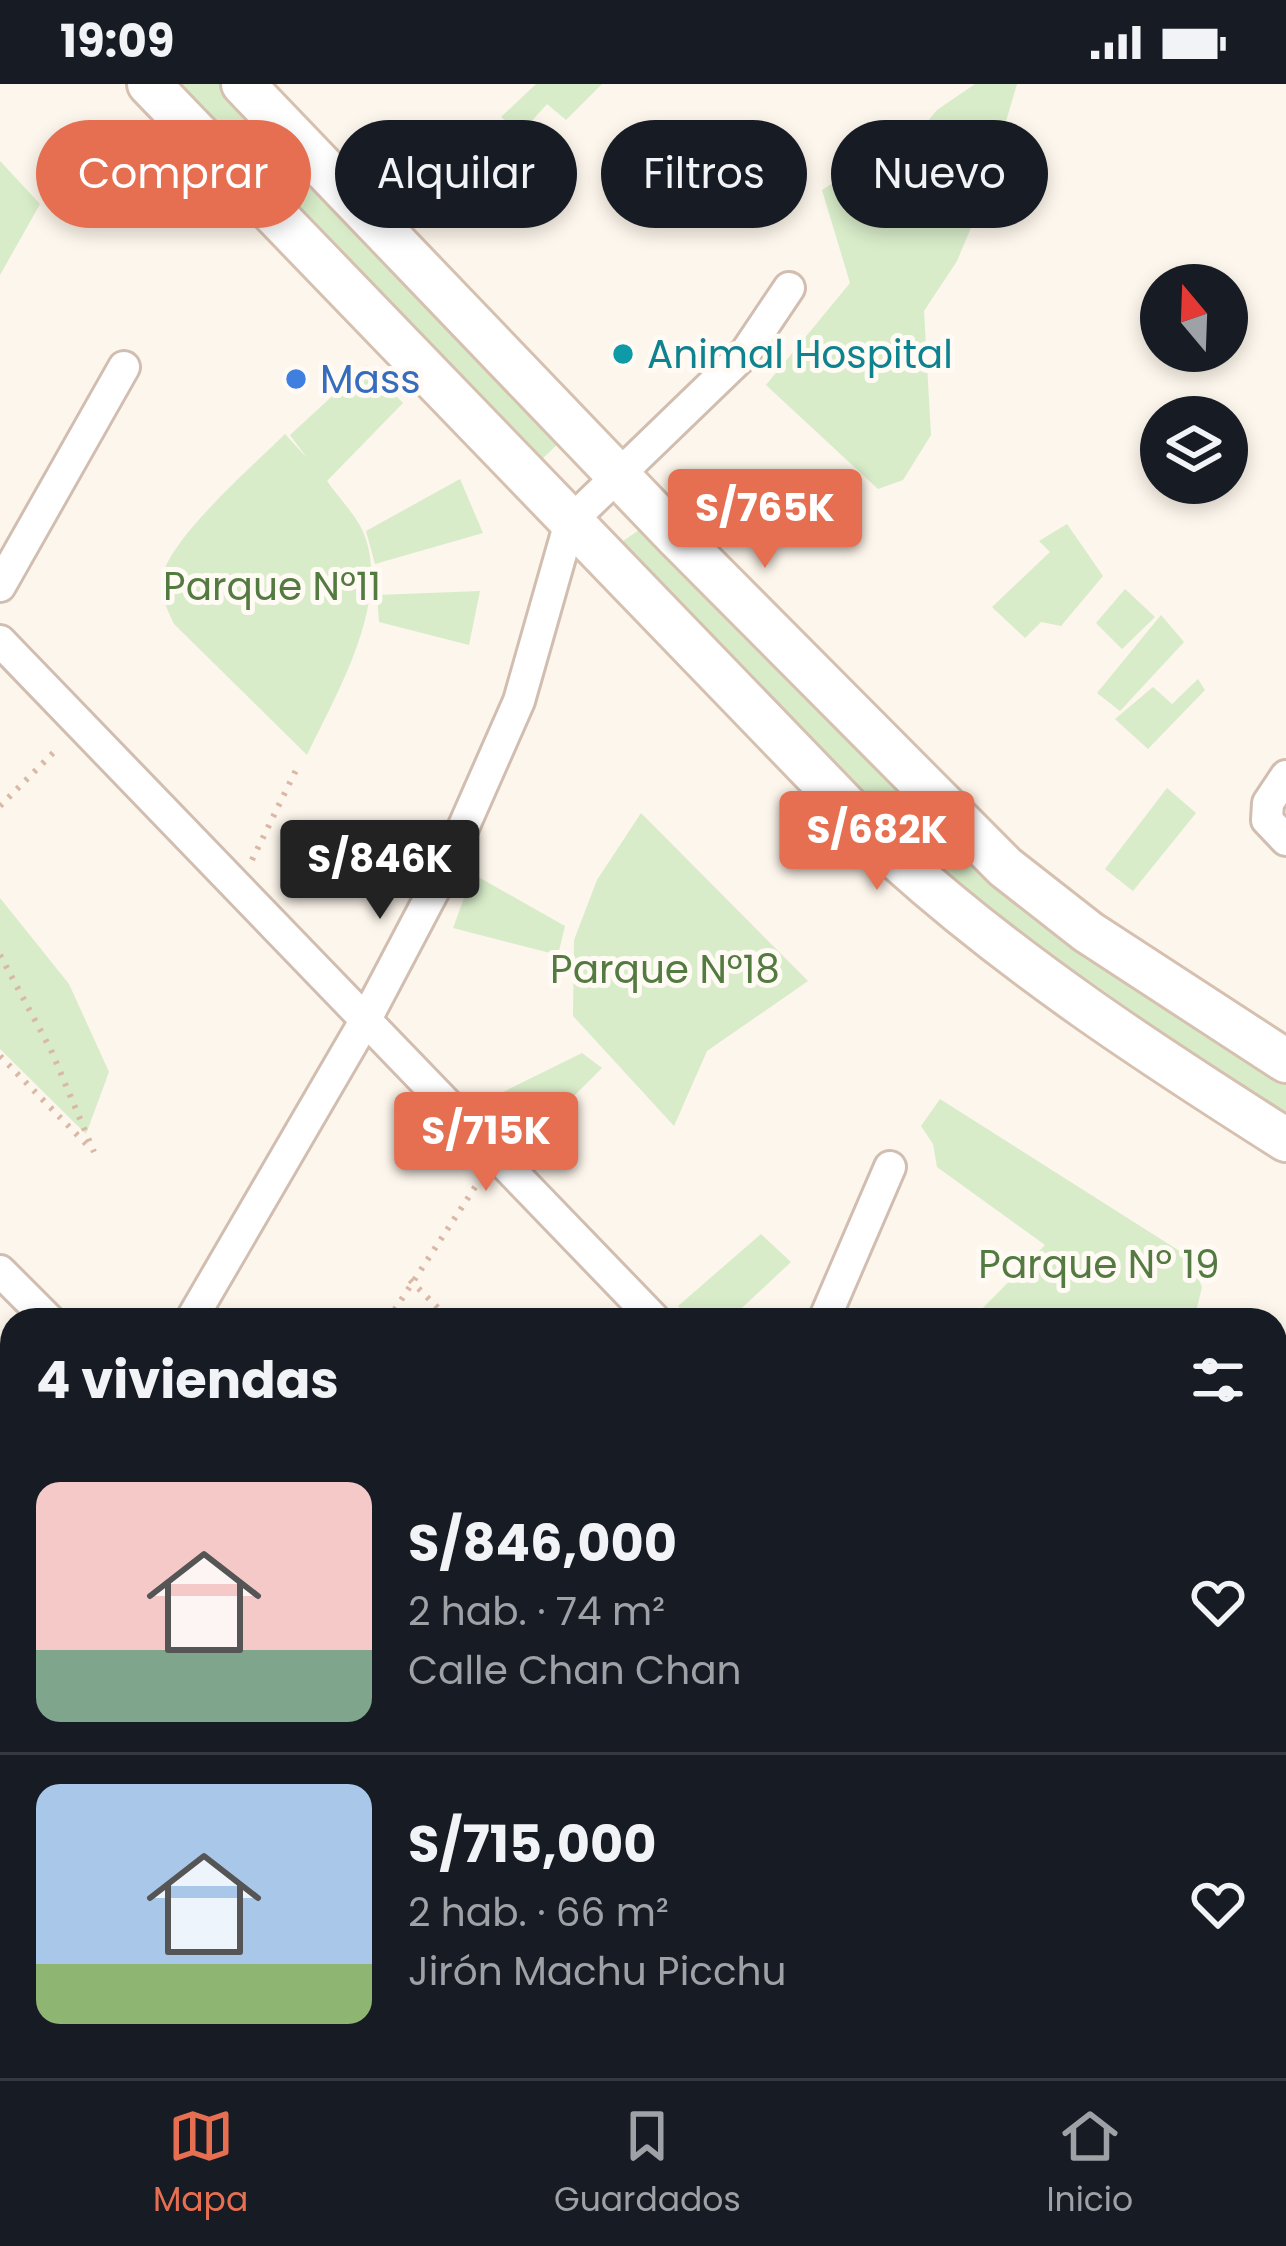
<!DOCTYPE html>
<html lang="es">
<meta charset="utf-8">
<style>
body{margin:0;font-family:Poppins,sans-serif;background:#242831;color:#f1f3f6;height:100vh;display:flex;flex-direction:column;font-size:45px;white-space:nowrap}
*{box-sizing:border-box;margin:0}
p{font-size:39px;color:#9ea1a6}
.icon{flex:none;width:66px;height:66px;fill:none;stroke:currentColor;stroke-width:2;stroke-linecap:round;stroke-linejoin:round}
.map{position:relative;flex:1;overflow:hidden}
.sheet{position:absolute;left:0px;top:1224px;width:1287px;height:771px;display:flex;flex-direction:column;background:#171b24;border-radius:36px 36px 0 0;box-shadow:0 6px 18px #0003}
.sheet>*{flex:none}
.guide{position:absolute;left:36px;top:36px;width:1215px;height:108px;display:flex;gap:24px}
.needle{width:78px;rotate:341deg}
.tools{position:absolute;left:1140px;top:180px;display:grid;gap:24px}
.tools a{display:grid;place-items:center;width:108px;height:108px;border-radius:50%;background:#171b24;box-shadow:0 6px 18px #0003;font-size:60px}
.price{position:absolute;translate:-50% -102px;padding:0 27px;border-radius:12px;background:#e76f51;color:#fff;font-size:39px;line-height:78px;filter:drop-shadow(0 3px 6px #0008)}
.price::after{content:'';position:absolute;left:50%;top:72px;width:36px;height:27px;margin-left:-18px;background:inherit;clip-path:polygon(0 0,100% 0,50% 100%)}
.price.active{background:#222;color:#fff}
ul{padding:0;list-style:none}
li{display:flex;align-items:center;gap:36px;height:300px;padding:0 36px}
li+li{border-top:3px solid #363941}
li span{display:grid;place-items:center;flex:none;width:336px;height:240px;border-radius:24px;color:#555}
li>.icon{margin-inline-start:auto}
span .icon{width:144px;height:144px;fill:#fffc;stroke-width:1}
li b{font-size:51px}
h2{display:flex;justify-content:space-between;align-items:center;height:144px;padding:0 36px;font-size:51px}
.pill{padding:0 42px;border-radius:54px;background:#171b24;box-shadow:0 6px 18px #0003;font-size:42px;line-height:108px}
.pill.active{background:#e76f51;color:#fff}
.status{display:flex;justify-content:space-between;align-items:center;height:84px;padding:0 60px;background:#171b24;direction:ltr}
.status svg{height:33px;fill:currentColor}
.tabs{display:flex;justify-content:space-around;align-items:center;height:168px;border-top:3px solid #363941;background:#171b24;font-size:33px;color:#9ea1a6}
.tabs a{display:grid;justify-items:center;gap:6px}
.tabs .active{color:#e76f51}
.map>svg:first-child{display:block}
.green{fill:#d8ecc9}
.lines{fill:none;stroke-linecap:round;stroke-linejoin:round}
.street-casing{stroke:#d1beb0;stroke-width:36}
.secondary-casing{stroke:#d6c0b0;stroke-width:48}
.path{stroke:#d9b8a5;stroke-width:6;stroke-dasharray:3 9;stroke-linecap:butt}
.street{stroke:#fff;stroke-width:30}
.secondary{stroke:#fff;stroke-width:42}
.culture-dot{fill:#0f9aa8;stroke:#fffaf3;stroke-width:4.5}
.shop-dot{fill:#3f7fe0;stroke:#fffaf3;stroke-width:4.5}
.labels{text-anchor:middle;stroke-width:10;stroke-linejoin:round;paint-order:stroke}
.culture-label{font-size:39px;fill:#0d838f;stroke:#fffaf3;text-anchor:start}
.shop-label{font-size:39px;fill:#366cbe;stroke:#fffaf3;text-anchor:start}
.park-label{font-size:39px;fill:#537a41;stroke:#fffaf3}
</style>
<div class="status"><b>19:09</b><svg viewBox="0 0 49 12"><path d="M0 12V9h3v3zM5 12V6h3v6zM10 12V3h3v9zM15 12V0h3v12zM26 1h20v11H26zM47 4h2v5h-2z"/></svg></div>
<div class="map">
<svg width="1286" height="1994" viewBox="0 0 1286 1994">
<rect width="100%" height="100%" fill="#fdf6ec"/>
<g class="green">
<path d="M 172,0 L 221,0 L 561,357 L 539,378 Z"/>
<path d="M 536,0 L 602,0 L 566,36 L 547,20 L 521,49 L 501,33 Z"/>
<path d="M 975,0 L 1017,0 L 983,115 L 957,177 L 924,227 L 931,351 L 903,396 L 878,405 L 766,301 L 850,199 L 822,106 L 863,80 L 892,81 L 937,26 Z"/>
<path d="M 0,77 L 40,120 L 0,191 Z"/>
<path d="M 366,281 L 403,319 L 327,397 C 338,413 357,432 364,450 C 391,519 336,610 307,671 L 174,540 C 167,525 160,512 162,495 C 167,456 255,380 285,350 L 307,374 L 290,351 Z"/>
<path d="M 460,395 L 483,449 L 375,480 L 366,447 Z"/>
<path d="M 1067,440 L 1103,492 L 1061,542 L 1041,538 L 1025,554 L 992,523 L 1050,468 L 1039,457 Z"/>
<path d="M 642,444 L 964,760 L 1286,996 L 1286,1037 L 1100,920 L 929,782 L 624,468 L 623,457 Z"/>
<path d="M 1125,505 L 1155,533 L 1122,565 L 1096,539 Z"/>
<path d="M 480,507 L 469,561 L 379,538 L 377,511 Z"/>
<path d="M 1161,531 L 1184,558 L 1120,627 L 1097,609 Z"/>
<path d="M 1198,595 L 1205,606 L 1148,665 L 1115,635 L 1153,603 L 1172,620 Z"/>
<path d="M 1167,704 L 1196,729 L 1133,807 L 1105,785 Z"/>
<path d="M 641,729 L 808,897 L 707,967 L 674,1042 L 573,932 L 574,856 L 597,796 Z"/>
<path d="M 473,790 L 565,842 L 558,871 L 453,844 Z"/>
<path d="M 0,814 L 69,900 L 109,988 L 86,1050 L 0,965 Z"/>
<path d="M 582,969 L 602,984 L 525,1061 L 485,1017 Z"/>
<path d="M 940,1015 L 1189,1173 L 1202,1203 L 1194,1236 L 971,1236 L 1045,1161 L 937,1083 L 933,1060 L 921,1042 Z"/>
<path d="M 761,1150 L 791,1178 L 729,1236 L 692,1236 L 678,1222 Z"/>
<path d="M 1275,1887 L 1286,1894 L 1286,1994 L 1197,1994 L 1204,1983 L 1275,1983 Z"/>
</g>
<g class="lines">
<defs>
<g id="street">
<path d="M 0,502 L 124,283"/>
<path d="M 0,557 L 655,1236"/>
<path d="M 1286,692 L 1268,719 L 1267,736 L 1286,756"/>
<path d="M 0,1187 L 49,1236"/>
<path d="M 191,1236 L 365,937 L 445,785 L 519,617 L 570,438 L 746,268 L 789,204"/>
<path d="M 824,1236 L 890,1083"/>
<path d="M 1275,1411 L 1286,1372"/>
<path d="M 0,1557 L 12,1537"/>
<path d="M 1275,1710 L 1286,1717"/>
<path d="M 0,1778 L 12,1786"/>
<path d="M 332,1983 L 350,1994"/>
<path d="M 841,1983 L 860,1994"/>
<path d="M 34,1994 L 41,1983"/>
<path d="M 577,1994 L 583,1983"/>
<path d="M 1057,1994 L 1060,1983"/>
</g>
<g id="secondary">
<path d="M 149,0 L 896,774 C 1017,883 1149,969 1286,1056"/>
<path d="M 243,0 L 677,453 L 1005,783 L 1088,848 L 1286,977"/>
</g>
</defs>
<use href="#street" class="street-casing"/>
<use href="#secondary" class="secondary-casing"/>
<g class="path">
<path d="M 0,722 L 59,663"/>
<path d="M 252,776 L 298,682"/>
<path d="M 0,871 L 51,966 L 94,1068"/>
<path d="M 0,972 L 91,1065"/>
<path d="M 410,1196 L 450,1236"/>
<path d="M 388,1236 L 481,1094"/>
</g>
<use href="#street" class="street"/>
<use href="#secondary" class="secondary"/>
</g>
<circle class="culture-dot" cx="623" cy="270" r="12"/>
<circle class="shop-dot" cx="296" cy="295" r="12"/>
<g class="labels">
<g class="culture-label">
<text x="647" y="284">Animal Hospital</text>
</g>
<g class="shop-label">
<text x="320" y="309">Mass</text>
</g>
<g class="park-label">
<text x="272" y="516">Parque N°11</text>
<text x="665" y="899">Parque N°18</text>
<text x="1099" y="1194">Parque Nº 19</text>
</g>
</g>
</svg>
<div class="tools">
<a><svg class="needle" viewBox="-14 -14 28 28"><path d="M0-13l5 13h-10z" fill="#e53935"/><path d="M0 13l5-13h-10z" fill="#9ea1a6"/></svg></a>
<a><svg class="icon" aria-label="layers" viewBox="0 0 24 24"><path d="M12 4l9 5-9 5-9-5zM3 14l9 5 9-5"/></svg></a>
</div>
<b class="price" style="left:765px;top:487px">S/765K</b>
<b class="price" style="left:877px;top:809px">S/682K</b>
<b class="price active" style="left:380px;top:838px">S/846K</b>
<b class="price" style="left:486px;top:1110px">S/715K</b>
<div class="guide">
<a class="pill active">Comprar</a>
<a class="pill">Alquilar</a>
<a class="pill">Filtros</a>
<a class="pill">Nuevo</a>
</div>
<section class="sheet">
<h2>4 viviendas<svg class="icon" aria-label="filters" viewBox="0 0 24 24"><path d="M4 7h16M4 17h16"/><circle cx="9" cy="7" r="2"/><circle cx="15" cy="17" r="2"/></svg></h2>
<ul>
<li><span style="background:linear-gradient(#f6c9c9 70%,#7fa58c 0)"><svg class="icon" aria-label="home" viewBox="0 0 24 24"><path d="M3 11l9-7 9 7M6 9v11h12V9"/></svg></span><div><b>S/846,000</b><p>2 hab. · 74 m²</p><p>Calle Chan Chan</p></div><svg class="icon" aria-label="heart" viewBox="0 0 24 24"><path d="M12 20l-8-8c-3-5 5-10 8-4 3-6 11-1 8 4z"/></svg></li>
<li><span style="background:linear-gradient(#a9c7e8 75%,#8fb573 0)"><svg class="icon" aria-label="home" viewBox="0 0 24 24"><path d="M3 11l9-7 9 7M6 9v11h12V9"/></svg></span><div><b>S/715,000</b><p>2 hab. · 66 m²</p><p>Jirón Machu Picchu</p></div><svg class="icon" aria-label="heart" viewBox="0 0 24 24"><path d="M12 20l-8-8c-3-5 5-10 8-4 3-6 11-1 8 4z"/></svg></li>
</ul>
</section>
</div>
<nav class="tabs">
<a class="active"><svg class="icon" aria-label="map" viewBox="0 0 24 24"><path d="M3 6l6-2 6 2 6-2v14l-6 2-6-2-6 2zM9 4v14M15 6v14"/></svg>Mapa</a>
<a><svg class="icon" aria-label="saved" viewBox="0 0 24 24"><path d="M7 4h10v16l-5-4-5 4z"/></svg>Guardados</a>
<a><svg class="icon" aria-label="home" viewBox="0 0 24 24"><path d="M3 11l9-7 9 7M6 9v11h12V9"/></svg>Inicio</a>
</nav>
